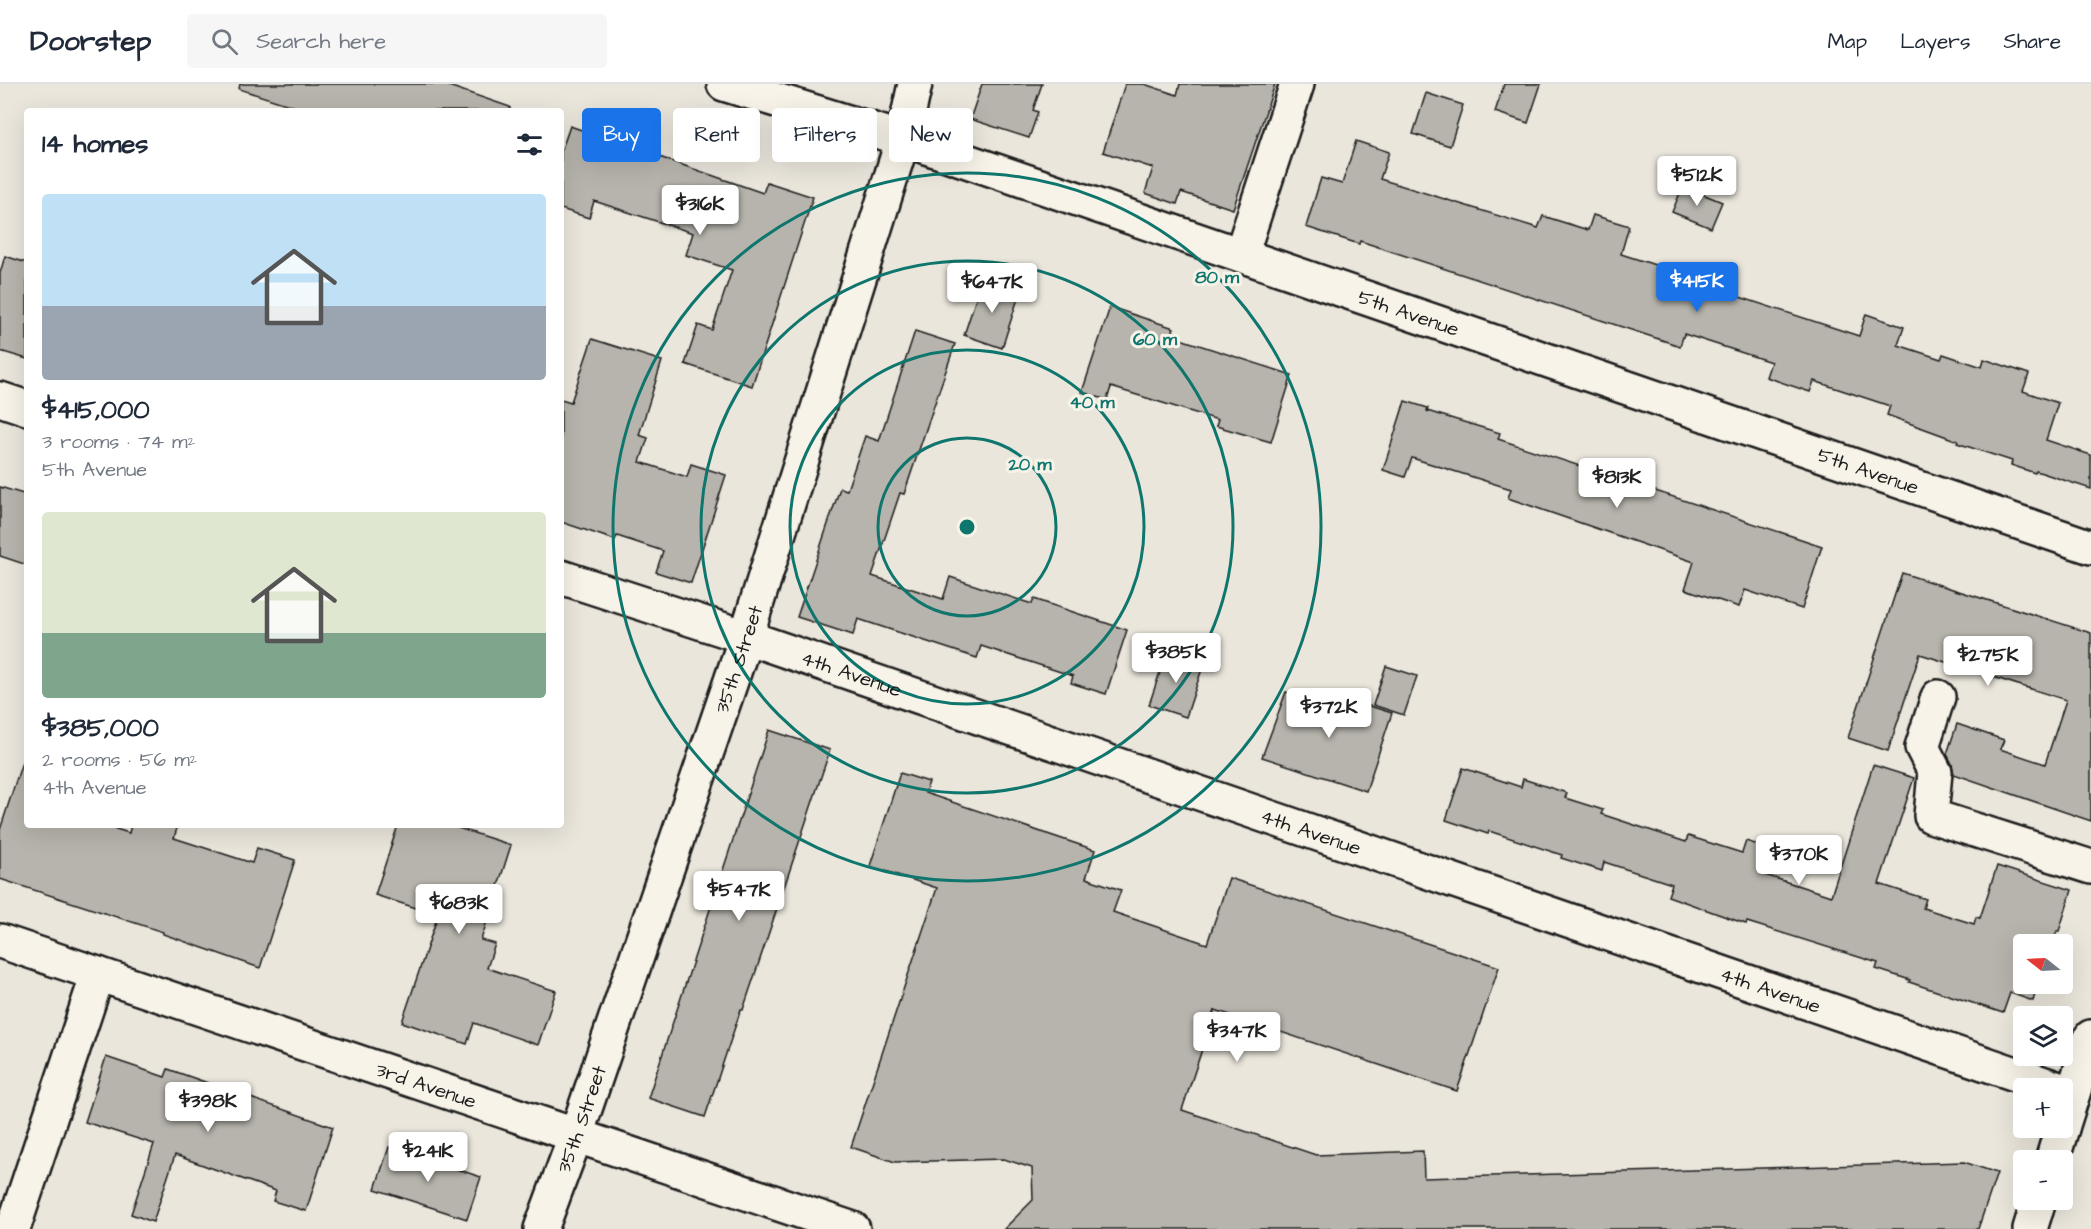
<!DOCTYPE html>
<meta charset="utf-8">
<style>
body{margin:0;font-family:"Architects Daughter",sans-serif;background:#f6f6f7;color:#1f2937;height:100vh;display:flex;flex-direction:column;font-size:22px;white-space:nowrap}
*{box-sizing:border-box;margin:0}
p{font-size:20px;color:#747a83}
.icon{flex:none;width:33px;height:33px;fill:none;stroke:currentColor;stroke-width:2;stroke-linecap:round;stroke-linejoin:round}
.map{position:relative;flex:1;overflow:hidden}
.panel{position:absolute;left:24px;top:24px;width:540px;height:720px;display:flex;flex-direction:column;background:#fff;border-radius:6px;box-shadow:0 6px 24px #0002}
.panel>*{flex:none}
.top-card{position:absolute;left:582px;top:24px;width:570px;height:54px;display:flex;gap:12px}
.needle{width:39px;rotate:288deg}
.fabs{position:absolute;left:2013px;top:850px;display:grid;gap:12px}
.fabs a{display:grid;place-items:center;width:60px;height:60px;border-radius:6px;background:#fff;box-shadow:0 6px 24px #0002;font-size:30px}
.price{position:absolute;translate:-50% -51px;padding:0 14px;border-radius:6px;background:#fff;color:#222;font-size:20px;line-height:39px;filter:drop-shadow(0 2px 3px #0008)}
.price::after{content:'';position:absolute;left:50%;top:36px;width:18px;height:14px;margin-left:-9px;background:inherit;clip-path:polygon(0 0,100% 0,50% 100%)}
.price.on{background:#1a73e8;color:#fff}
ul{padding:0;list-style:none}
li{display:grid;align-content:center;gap:12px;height:318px;padding:0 18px}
li span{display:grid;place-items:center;height:186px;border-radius:6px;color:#555}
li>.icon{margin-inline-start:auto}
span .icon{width:108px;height:108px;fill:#fffc;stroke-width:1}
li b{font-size:26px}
h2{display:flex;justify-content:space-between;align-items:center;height:72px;padding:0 18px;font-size:26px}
.tag{padding:0 21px;border-radius:6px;background:#fff;box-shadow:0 6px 24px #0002;font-size:21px;line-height:54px}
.tag.on{background:#1a73e8;color:#fff}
header{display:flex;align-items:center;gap:36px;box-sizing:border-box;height:84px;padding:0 30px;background:#fff;border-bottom:2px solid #e0e1e3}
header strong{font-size:28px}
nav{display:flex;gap:33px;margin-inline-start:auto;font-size:21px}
.search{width:420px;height:54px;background:#f6f6f7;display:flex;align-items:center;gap:15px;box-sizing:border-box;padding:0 21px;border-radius:6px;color:#747a83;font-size:22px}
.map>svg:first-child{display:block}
.building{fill:#b6b4ac;stroke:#1c1c1c;stroke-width:1.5}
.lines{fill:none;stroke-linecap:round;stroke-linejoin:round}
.minor-casing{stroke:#1c1c1c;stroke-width:38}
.minor{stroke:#f7f3e8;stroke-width:33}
.ring{fill:none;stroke:#0f766e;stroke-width:3}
.labels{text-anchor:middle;stroke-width:6;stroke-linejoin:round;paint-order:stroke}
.street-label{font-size:20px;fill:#1c1c1c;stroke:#f7f3e8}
.centre{fill:#0f766e;stroke:#f7f3e8;stroke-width:3}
.ring-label{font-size:18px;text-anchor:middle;font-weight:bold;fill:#0f766e;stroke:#f7f3e8;stroke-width:6;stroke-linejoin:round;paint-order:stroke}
</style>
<header>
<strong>Doorstep</strong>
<div class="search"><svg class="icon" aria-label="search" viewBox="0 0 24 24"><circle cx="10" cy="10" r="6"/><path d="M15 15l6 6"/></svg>Search here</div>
<nav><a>Map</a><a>Layers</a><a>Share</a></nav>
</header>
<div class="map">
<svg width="2091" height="1145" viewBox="0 0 2091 1145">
<rect width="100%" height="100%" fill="#eae6dc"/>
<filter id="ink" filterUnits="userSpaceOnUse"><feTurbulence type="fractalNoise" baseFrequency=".0167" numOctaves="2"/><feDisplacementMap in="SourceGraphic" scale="12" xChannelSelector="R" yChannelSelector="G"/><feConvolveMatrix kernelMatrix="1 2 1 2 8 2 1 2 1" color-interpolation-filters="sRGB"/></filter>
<g filter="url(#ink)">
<g class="building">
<path d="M 240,0 L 443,0 L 510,23 L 510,27 L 308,27 L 239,5 Z"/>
<path d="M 982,0 L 1042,0 L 1033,26 L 1038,28 L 1029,54 L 970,35 Z"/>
<path d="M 1125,0 L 1144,0 L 1177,11 L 1180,0 L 1275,0 L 1233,125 L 1181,108 L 1177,120 L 1145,109 L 1153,84 L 1103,68 Z"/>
<path d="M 1504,0 L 1541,0 L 1528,39 L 1495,28 Z"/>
<path d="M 1426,9 L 1463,21 L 1450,62 L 1413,50 Z"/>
<path d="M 570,42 L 763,109 L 767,98 L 813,113 L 752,302 L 685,280 L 698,241 L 712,246 L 732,186 L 686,171 L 693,149 L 594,117 L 589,134 L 561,125 L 561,68 Z"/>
<path d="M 1356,57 L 1389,68 L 1380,95 L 1538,144 L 1543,132 L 1588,146 L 1593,131 L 1629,142 L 1621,170 L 1702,196 L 1700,200 L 1859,252 L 1866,230 L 1904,243 L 1898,261 L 1941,275 L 1943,270 L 1982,283 L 1984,275 L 2029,290 L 2023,307 L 2058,319 L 2046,356 L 2091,371 L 2091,405 L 2036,387 L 2035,389 L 2011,381 L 2012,377 L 1957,359 L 1958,357 L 1887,331 L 1890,322 L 1814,297 L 1810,308 L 1766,293 L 1771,278 L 1684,250 L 1680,262 L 1360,157 L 1359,160 L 1306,143 L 1321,94 L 1342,100 Z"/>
<path d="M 1683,102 L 1722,118 L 1711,144 L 1672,128 Z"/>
<path d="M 5,172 L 27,179 L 27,275 L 0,267 L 0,189 Z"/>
<path d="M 982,196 L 1020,208 L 1002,264 L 964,251 Z"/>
<path d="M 1110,223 L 1174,244 L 1171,252 L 1292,291 L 1271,358 L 1216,342 L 1218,336 L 1111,303 L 1107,316 L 1082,308 Z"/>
<path d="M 915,247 L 955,260 L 904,410 L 900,409 L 872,492 L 943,515 L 950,493 L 1032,520 L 1034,515 L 1127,546 L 1106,610 L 1071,599 L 1073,592 L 981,562 L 977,574 L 858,535 L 853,551 L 797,533 L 840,404 L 847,406 L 865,352 L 879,357 Z"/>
<path d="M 592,255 L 662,277 L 639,351 L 648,354 L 640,378 L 687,393 L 691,380 L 726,391 L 691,499 L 656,488 L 663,467 L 617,452 L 615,456 L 561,438 L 561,315 L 571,318 Z"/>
<path d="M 1405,317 L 1428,324 L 1427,327 L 1500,349 L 1498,355 L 1822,462 L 1802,525 L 1745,506 L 1739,523 L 1685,505 L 1694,478 L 1508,414 L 1511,405 L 1412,374 L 1405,393 L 1383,386 Z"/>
<path d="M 0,403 L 27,411 L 27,481 L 0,472 Z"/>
<path d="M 1902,489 L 2091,549 L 2091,737 L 1954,690 L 1952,680 L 1947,670 L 1957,640 L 2004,656 L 2000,665 L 2045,680 L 2066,616 L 1920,570 L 1888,667 L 1848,654 Z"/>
<path d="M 1167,567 L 1204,579 L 1186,633 L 1149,621 Z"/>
<path d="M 1386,582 L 1417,592 L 1404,631 L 1373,621 Z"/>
<path d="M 1286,608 L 1343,628 L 1347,615 L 1392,629 L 1366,707 L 1262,673 Z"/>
<path d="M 769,646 L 830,666 L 743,926 L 741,925 L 705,1033 L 648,1014 Z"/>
<path d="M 22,678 L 27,679 L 27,741 L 103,741 L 129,749 L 131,741 L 178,741 L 174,754 L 252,779 L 257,764 L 295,776 L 260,884 L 163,850 L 163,848 L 0,795 L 0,746 Z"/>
<path d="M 1873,681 L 1914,694 L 1879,800 L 1926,815 L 1923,824 L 1974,840 L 1976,833 L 1980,834 L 1997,782 L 2072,806 L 2059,847 L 2057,847 L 2052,861 L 2024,861 L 2024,900 L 2038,900 L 2033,917 L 2010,909 L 2003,929 L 1909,898 L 1910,896 L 1876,885 L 1878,879 L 1747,838 L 1746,840 L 1668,812 L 1672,800 L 1604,778 L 1602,787 L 1561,774 L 1562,771 L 1489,747 L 1488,750 L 1446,736 L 1463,684 L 1521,703 L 1523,695 L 1567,709 L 1565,714 L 1603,726 L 1601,730 L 1686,758 L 1688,752 L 1742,769 L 1746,757 L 1770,765 L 1762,790 L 1831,812 Z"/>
<path d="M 900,689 L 929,698 L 925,709 L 1095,766 L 1086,794 L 1121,806 L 1113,828 L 1207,860 L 1229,794 L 1499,883 L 1457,1007 L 1215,926 L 1182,1026 L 1316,1071 L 1423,1067 L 1424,1094 L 1964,1078 L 1997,1089 L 1978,1145 L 1004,1145 L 1033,1116 L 1032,1084 L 1004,1075 L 895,1078 L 851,1063 L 937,804 L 870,782 Z"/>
<path d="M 398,741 L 449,741 L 511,761 L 481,856 L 495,860 L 487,884 L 556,907 L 538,961 L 474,939 L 467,960 L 402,938 L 438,831 L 375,811 Z"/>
<path d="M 106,973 L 165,993 L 168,985 L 333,1043 L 306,1127 L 273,1117 L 276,1107 L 175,1071 L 153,1138 L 131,1130 L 154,1060 L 85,1038 Z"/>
<path d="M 389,1063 L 481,1093 L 467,1135 L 375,1105 Z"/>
</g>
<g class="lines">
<defs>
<g id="minor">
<path id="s1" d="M 724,0 L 903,55 L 2091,463"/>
<path d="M 1241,171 L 1297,0"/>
<path d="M 0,315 L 27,324"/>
<path id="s2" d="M 561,493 L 746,553 L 2059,1005"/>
<path d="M 1938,613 L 1922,663 L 1935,688 L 1931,732 L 2091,783"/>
<path id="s3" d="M 0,857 L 853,1145"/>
<path d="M 2062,1044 L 2091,953"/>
<path d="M 2052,1077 L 2062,1044"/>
<path d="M 13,1145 L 98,890"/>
<path id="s4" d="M 541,1145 L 576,1051 L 746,553 L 903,55 L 915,0"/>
<path d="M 2030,1145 L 2039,1116"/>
</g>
</defs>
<use href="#minor" class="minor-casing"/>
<use href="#minor" class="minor"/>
</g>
</g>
<g class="ring">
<circle cx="967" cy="443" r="89"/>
<circle cx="967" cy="443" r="177"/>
<circle cx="967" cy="443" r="266"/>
<circle cx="967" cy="443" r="354"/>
</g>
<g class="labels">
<g class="street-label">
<text dy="7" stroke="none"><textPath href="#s1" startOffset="722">5th Avenue</textPath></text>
<text dy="7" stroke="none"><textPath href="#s1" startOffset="1208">5th Avenue</textPath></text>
<text dy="7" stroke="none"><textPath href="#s4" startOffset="603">35th Street</textPath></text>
<text dy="7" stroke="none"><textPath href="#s2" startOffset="306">4th Avenue</textPath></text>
<text dy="7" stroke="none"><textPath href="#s2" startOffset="792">4th Avenue</textPath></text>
<text dy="7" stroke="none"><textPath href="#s2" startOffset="1278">4th Avenue</textPath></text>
<text dy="7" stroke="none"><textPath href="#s3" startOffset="450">3rd Avenue</textPath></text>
<text dy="7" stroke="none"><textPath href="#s4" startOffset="117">35th Street</textPath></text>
</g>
</g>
<circle cx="967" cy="443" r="9" class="centre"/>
<g class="ring-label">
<text x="1217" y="199">80 m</text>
<text x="1155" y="261">60 m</text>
<text x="1092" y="324">40 m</text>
<text x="1030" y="386">20 m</text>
</g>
</svg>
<div class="fabs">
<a><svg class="needle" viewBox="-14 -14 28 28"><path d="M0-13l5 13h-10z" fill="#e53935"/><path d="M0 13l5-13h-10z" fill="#747a83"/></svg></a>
<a><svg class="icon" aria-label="layers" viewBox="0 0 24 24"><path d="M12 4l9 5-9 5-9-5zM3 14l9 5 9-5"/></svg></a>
<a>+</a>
<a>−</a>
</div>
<b class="price" style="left:1697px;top:123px">$512K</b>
<b class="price" style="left:700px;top:152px">$316K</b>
<b class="price on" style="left:1697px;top:229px">$415K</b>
<b class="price" style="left:992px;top:230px">$647K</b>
<b class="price" style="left:1617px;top:425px">$813K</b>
<b class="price" style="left:1176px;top:600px">$385K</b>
<b class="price" style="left:1988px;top:603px">$275K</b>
<b class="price" style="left:1329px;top:655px">$372K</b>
<b class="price" style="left:1799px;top:802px">$370K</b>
<b class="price" style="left:739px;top:838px">$547K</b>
<b class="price" style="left:459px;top:851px">$683K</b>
<b class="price" style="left:1237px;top:979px">$347K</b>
<b class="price" style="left:208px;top:1049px">$398K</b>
<b class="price" style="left:428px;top:1099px">$241K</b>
<div class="top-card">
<a class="tag on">Buy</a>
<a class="tag">Rent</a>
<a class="tag">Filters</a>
<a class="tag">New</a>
</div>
<section class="panel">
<h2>14 homes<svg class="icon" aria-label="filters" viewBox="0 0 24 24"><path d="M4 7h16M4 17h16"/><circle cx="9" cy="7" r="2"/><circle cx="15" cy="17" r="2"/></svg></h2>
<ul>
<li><span style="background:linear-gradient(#bfe0f5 60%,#9aa5b1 0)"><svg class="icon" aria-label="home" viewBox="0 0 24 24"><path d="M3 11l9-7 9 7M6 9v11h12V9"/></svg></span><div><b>$415,000</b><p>3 rooms · 74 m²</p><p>5th Avenue</p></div></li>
<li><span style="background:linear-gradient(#dfe7d0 65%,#7fa58c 0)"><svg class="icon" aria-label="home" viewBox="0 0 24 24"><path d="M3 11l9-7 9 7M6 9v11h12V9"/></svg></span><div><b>$385,000</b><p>2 rooms · 56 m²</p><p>4th Avenue</p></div></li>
</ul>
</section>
</div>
